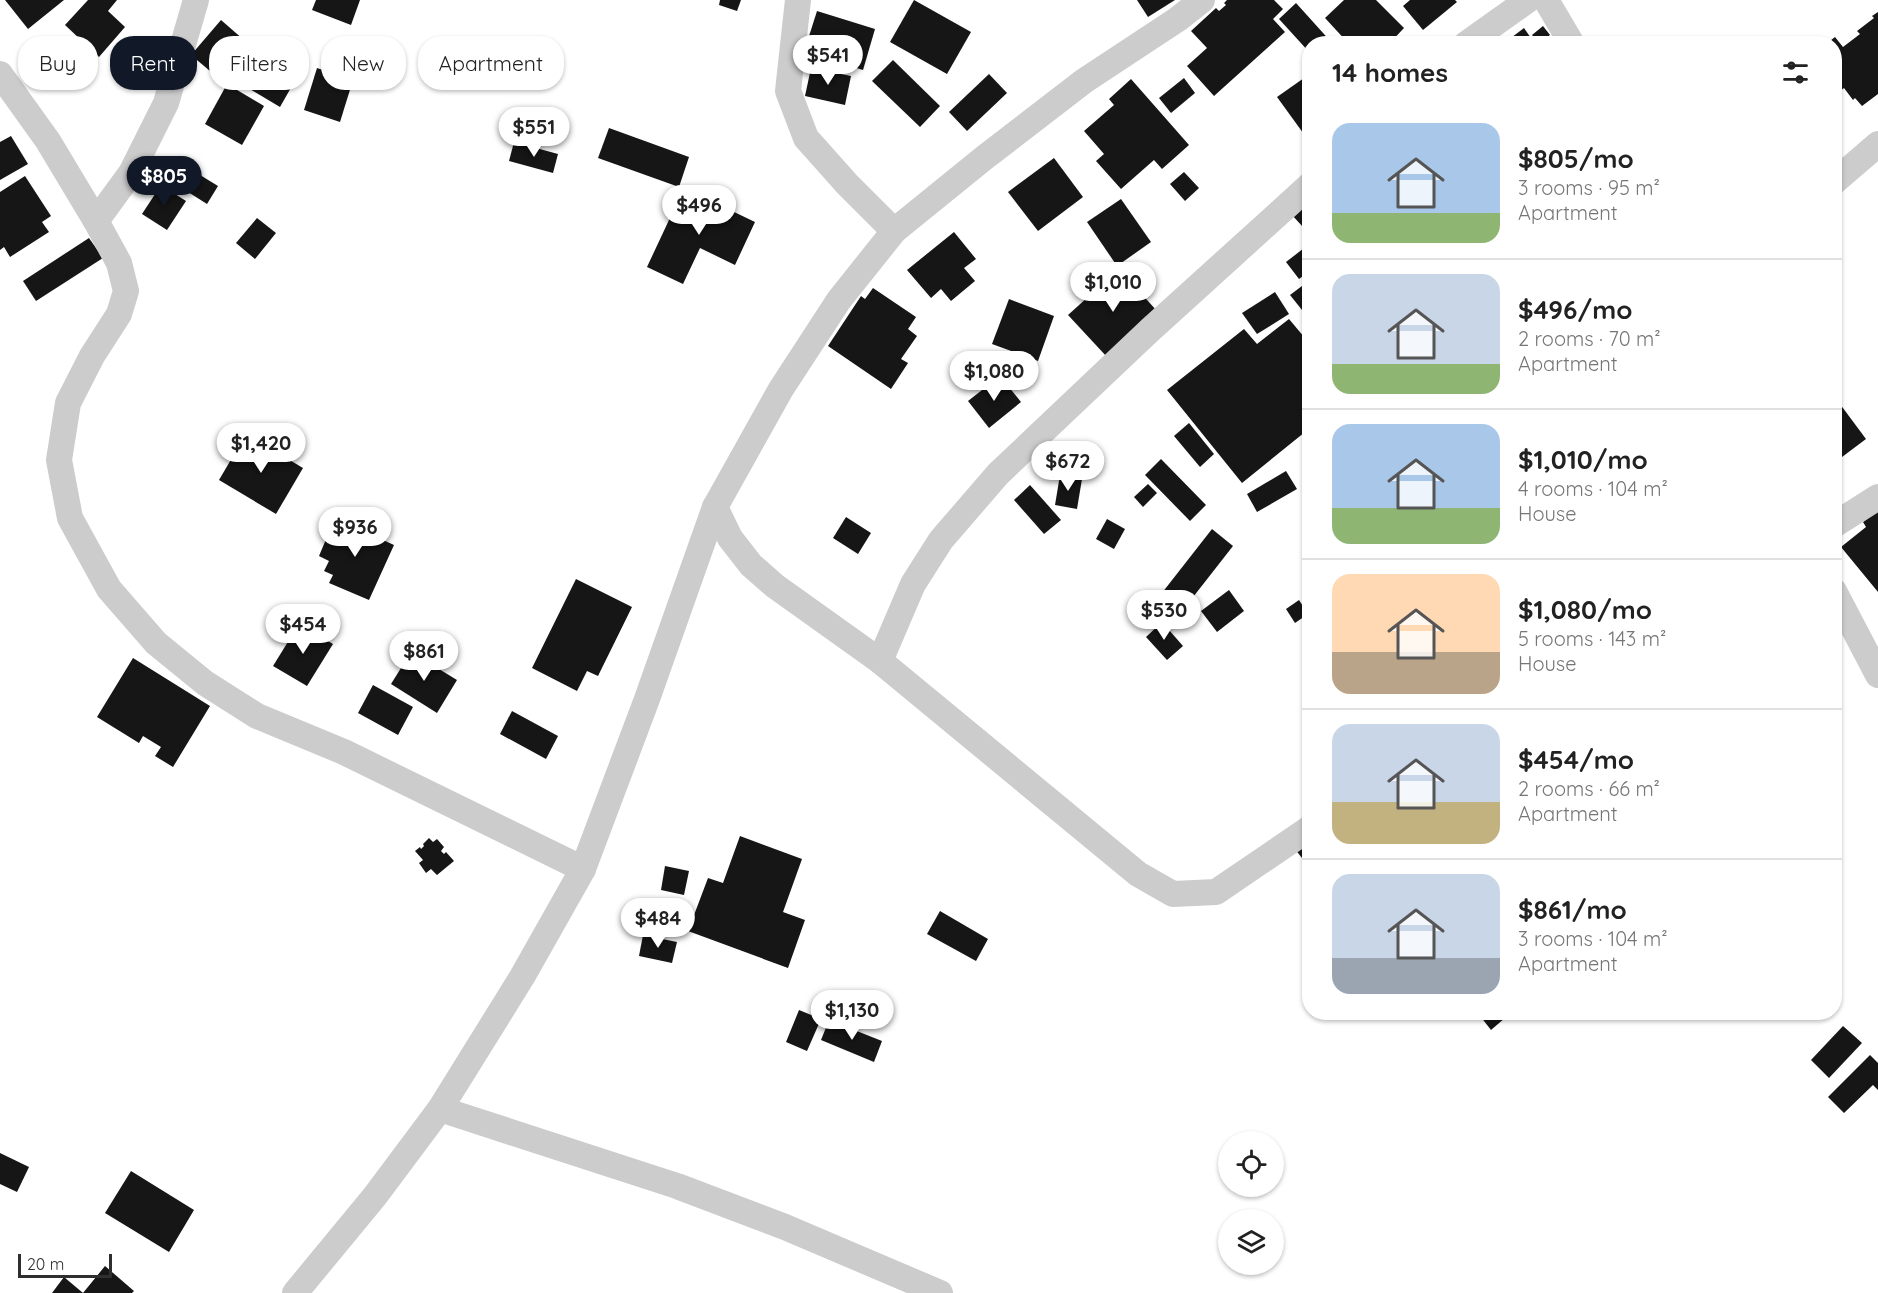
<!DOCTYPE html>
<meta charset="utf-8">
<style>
body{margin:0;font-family:Quicksand,sans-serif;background:#f2f2f2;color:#222;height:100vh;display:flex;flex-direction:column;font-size:22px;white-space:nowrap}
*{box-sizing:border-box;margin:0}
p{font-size:20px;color:#767676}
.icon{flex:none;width:33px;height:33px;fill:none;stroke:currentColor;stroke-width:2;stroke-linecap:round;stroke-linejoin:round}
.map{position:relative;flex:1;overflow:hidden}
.panel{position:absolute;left:1302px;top:36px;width:540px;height:984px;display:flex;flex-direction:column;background:#fff;border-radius:24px;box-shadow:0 2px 4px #0004}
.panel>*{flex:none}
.hud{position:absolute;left:18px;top:36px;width:570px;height:54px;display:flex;gap:12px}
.buttons{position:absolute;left:1218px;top:1131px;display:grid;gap:12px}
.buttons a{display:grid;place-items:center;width:66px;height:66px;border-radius:50%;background:#fff;box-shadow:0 2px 4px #0004;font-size:30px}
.scale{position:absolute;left:18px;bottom:15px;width:94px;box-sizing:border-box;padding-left:6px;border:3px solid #2f2f2f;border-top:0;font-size:16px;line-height:21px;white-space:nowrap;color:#2f2f2f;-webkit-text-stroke:4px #fff;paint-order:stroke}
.price{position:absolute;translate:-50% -51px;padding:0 14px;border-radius:21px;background:#fff;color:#222;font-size:20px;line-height:39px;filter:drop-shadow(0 2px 3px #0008)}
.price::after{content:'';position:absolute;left:50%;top:36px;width:18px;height:14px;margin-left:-9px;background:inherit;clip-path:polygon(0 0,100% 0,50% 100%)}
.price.on{background:#111827;color:#fff}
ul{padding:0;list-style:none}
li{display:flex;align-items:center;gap:18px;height:150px;padding:0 30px}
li+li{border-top:2px solid #e0e0e0}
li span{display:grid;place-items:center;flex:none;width:168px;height:120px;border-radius:18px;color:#555}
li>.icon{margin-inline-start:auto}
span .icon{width:72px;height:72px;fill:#fffc;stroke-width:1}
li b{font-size:26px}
h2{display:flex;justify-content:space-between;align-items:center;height:72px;padding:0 30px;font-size:26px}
.pill{padding:0 21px;border-radius:24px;background:#fff;box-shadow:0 2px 4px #0004;font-size:21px;line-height:54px}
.pill.on{background:#111827;color:#fff}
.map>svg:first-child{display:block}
.building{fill:#161616}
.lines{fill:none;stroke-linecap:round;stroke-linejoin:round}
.minor{stroke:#ccc;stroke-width:26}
</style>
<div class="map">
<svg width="1878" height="1293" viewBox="0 0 1878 1293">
<rect width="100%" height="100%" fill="#fff"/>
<g class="building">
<path d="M 5,0 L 64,0 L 28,29 Z"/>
<path d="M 88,0 L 117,0 L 108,11 L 125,27 L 99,57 L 65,25 Z"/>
<path d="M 316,0 L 360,0 L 351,25 L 312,10 Z"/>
<path d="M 720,0 L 741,0 L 737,11 L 719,5 Z"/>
<path d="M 914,0 L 971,32 L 947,74 L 890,42 Z"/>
<path d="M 1137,0 L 1175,0 L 1148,17 Z"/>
<path d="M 1227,0 L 1274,0 L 1283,9 L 1273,19 L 1285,32 L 1214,96 L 1187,66 L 1207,48 L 1191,31 L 1216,8 L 1219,11 L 1226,5 L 1224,3 Z"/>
<path d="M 1344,0 L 1376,0 L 1404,28 L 1389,44 L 1349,44 L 1325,18 Z"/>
<path d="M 1410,0 L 1455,0 L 1457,2 L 1423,30 L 1403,6 Z"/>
<path d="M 1296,3 L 1333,44 L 1310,44 L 1310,53 L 1279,19 Z"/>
<path d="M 817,11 L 875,29 L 863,70 L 804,52 Z"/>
<path d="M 1878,12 L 1878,94 L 1862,106 L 1855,98 L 1853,100 L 1844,88 L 1836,94 L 1834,91 L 1834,44 L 1826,44 L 1835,37 L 1843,47 L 1860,34 L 1857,31 L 1874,18 L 1872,16 Z"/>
<path d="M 221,20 L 252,47 L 223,82 L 191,55 Z"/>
<path d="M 1543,26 L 1550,35 L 1539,43 L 1532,35 Z"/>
<path d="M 1524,28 L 1535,44 L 1503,44 Z"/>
<path d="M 272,45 L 305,63 L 280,107 L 248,88 Z"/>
<path d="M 893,60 L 940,106 L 920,127 L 872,81 Z"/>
<path d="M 317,68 L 353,80 L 340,122 L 304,110 Z"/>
<path d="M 811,68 L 851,76 L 845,105 L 805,96 Z"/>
<path d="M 989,74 L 1007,93 L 967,131 L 949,112 Z"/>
<path d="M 1184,78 L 1195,93 L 1171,113 L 1159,98 Z"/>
<path d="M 1304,78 L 1310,86 L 1310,135 L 1306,137 L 1277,97 Z"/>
<path d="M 1131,79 L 1189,145 L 1162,169 L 1154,160 L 1121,189 L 1096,161 L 1104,154 L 1084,131 L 1114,105 L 1109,99 Z"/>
<path d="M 227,84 L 264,106 L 242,145 L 205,124 Z"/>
<path d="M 609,128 L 689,157 L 679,187 L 598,158 Z"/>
<path d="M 11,136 L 28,164 L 0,180 L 0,142 Z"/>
<path d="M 514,142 L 558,154 L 553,173 L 509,161 Z"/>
<path d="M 1054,158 L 1083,197 L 1038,231 L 1008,192 Z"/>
<path d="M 187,167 L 218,186 L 207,204 L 177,185 Z"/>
<path d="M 1184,172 L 1199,188 L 1185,201 L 1170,184 Z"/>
<path d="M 25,176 L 51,216 L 42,222 L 49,232 L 10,257 L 4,247 L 0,250 L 0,192 Z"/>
<path d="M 161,185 L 186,201 L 167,230 L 142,214 Z"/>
<path d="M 684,188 L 755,222 L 735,265 L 700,248 L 683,284 L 647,267 Z"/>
<path d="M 1121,199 L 1151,242 L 1117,266 L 1087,222 Z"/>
<path d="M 1310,202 L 1310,221 L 1303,227 L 1291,214 Z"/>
<path d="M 257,218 L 276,233 L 255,259 L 236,243 Z"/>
<path d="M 1310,231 L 1310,271 L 1299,279 L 1286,262 L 1308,245 L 1302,237 Z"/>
<path d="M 954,232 L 976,259 L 964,268 L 975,281 L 951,301 L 941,289 L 931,298 L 907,270 Z"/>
<path d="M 89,238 L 103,258 L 36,301 L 23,281 Z"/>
<path d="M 1119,269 L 1157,311 L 1107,357 L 1068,315 Z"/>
<path d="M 1310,280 L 1310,320 L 1290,295 Z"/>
<path d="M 873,288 L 916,317 L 908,329 L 917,336 L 901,359 L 908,363 L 891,389 L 828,346 L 861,296 L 865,299 Z"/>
<path d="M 1275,292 L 1289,314 L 1257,334 L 1242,313 Z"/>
<path d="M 1009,299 L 1054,316 L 1038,361 L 992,344 Z"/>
<path d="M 1289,319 L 1310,344 L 1310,428 L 1242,483 L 1167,390 L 1244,329 L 1257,344 Z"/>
<path d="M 1000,376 L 1021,402 L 989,428 L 968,401 Z"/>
<path d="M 1837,400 L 1866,439 L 1834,463 L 1834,402 Z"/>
<path d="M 1189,423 L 1214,454 L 1200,467 L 1174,436 Z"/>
<path d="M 246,434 L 303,468 L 276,514 L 219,480 Z"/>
<path d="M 1161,459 L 1206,505 L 1190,521 L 1145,475 Z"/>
<path d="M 1286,471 L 1297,489 L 1257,512 L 1247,494 Z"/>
<path d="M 1060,475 L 1082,479 L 1077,509 L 1055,505 Z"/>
<path d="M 1148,484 L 1157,493 L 1143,507 L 1134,497 Z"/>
<path d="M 1030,485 L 1061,520 L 1044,534 L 1014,500 Z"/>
<path d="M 1878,510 L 1878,592 L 1841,547 L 1866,527 L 1863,522 Z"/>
<path d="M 846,517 L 871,533 L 858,554 L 833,538 Z"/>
<path d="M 335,518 L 394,545 L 369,600 L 329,583 L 333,575 L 324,571 L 329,561 L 319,556 Z"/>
<path d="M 1107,519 L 1125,529 L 1114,549 L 1096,539 Z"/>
<path d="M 1212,529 L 1233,546 L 1172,624 L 1151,607 Z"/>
<path d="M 1310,529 L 1310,552 L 1309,552 L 1302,532 Z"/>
<path d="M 576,579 L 632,607 L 598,676 L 587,671 L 577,691 L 532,668 Z"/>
<path d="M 1229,590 L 1244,611 L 1217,632 L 1201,611 Z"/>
<path d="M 1299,600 L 1308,614 L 1295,623 L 1286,609 Z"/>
<path d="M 1162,622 L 1183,646 L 1167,660 L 1146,637 Z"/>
<path d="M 299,624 L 333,644 L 307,686 L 273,666 Z"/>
<path d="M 411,652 L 457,680 L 437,713 L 391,684 Z"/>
<path d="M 133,658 L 210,706 L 173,767 L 155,756 L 161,747 L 143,736 L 139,743 L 97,717 Z"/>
<path d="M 373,685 L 413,707 L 398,735 L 358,713 Z"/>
<path d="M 512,711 L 558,736 L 546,759 L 500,734 Z"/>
<path d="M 740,836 L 802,859 L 783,912 L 805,920 L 788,968 L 688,931 L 708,878 L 723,883 Z"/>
<path d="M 1310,836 L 1310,868 L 1294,848 Z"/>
<path d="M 429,838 L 433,842 L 437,839 L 444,847 L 441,851 L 444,854 L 446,852 L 454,861 L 437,875 L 431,869 L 426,873 L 419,863 L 423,860 L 415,851 L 420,847 L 421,849 L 424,846 L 423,844 Z"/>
<path d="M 665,866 L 689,871 L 684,895 L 661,890 Z"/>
<path d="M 940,911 L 988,939 L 976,961 L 927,934 Z"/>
<path d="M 643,935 L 677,942 L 672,963 L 639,956 Z"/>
<path d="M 799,1010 L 821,1019 L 807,1051 L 786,1042 Z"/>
<path d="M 1477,1012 L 1512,1012 L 1491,1030 Z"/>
<path d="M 829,1020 L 882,1041 L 874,1062 L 821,1040 Z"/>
<path d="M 1843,1026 L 1862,1043 L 1829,1078 L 1811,1060 Z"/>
<path d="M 1870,1055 L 1878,1063 L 1878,1090 L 1873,1085 L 1844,1113 L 1828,1097 Z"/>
<path d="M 0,1153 L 29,1167 L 17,1192 L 0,1184 Z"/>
<path d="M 131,1171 L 194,1210 L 169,1252 L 105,1213 Z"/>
<path d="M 105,1266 L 134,1291 L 132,1293 L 52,1293 L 64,1277 L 83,1293 Z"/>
</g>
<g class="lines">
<g class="minor">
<path d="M 798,0 L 788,91 L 806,138 L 847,184 L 894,231"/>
<path d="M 1546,0 L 1572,44"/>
<path d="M 1466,44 L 1528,0"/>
<path d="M 0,74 L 48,141 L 96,221 L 119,263 L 126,291 L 119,314 L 92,356 L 68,403 L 59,460 L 70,518 L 109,589 L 156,643 L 205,683 L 257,716 L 344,752 L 583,869"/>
<path d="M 1834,182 L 1878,144"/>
<path d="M 96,221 L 131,173 L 166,103 L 196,0"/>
<path d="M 715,507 L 730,538 L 751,565 L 775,586 L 880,661 L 1138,874 L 1173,894 L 1216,892 L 1310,828"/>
<path d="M 1834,525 L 1878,497"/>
<path d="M 1834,591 L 1878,675"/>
<path d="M 880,661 L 913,584 L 941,540 L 998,474 L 1150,330 L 1310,185"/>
<path d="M 440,1109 L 677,1186 L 785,1227 L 940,1293"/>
<path d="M 295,1293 L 375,1196 L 440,1109 L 522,977 L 583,869 L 647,699 L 715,507 L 781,389 L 839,300 L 894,231 L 984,158 L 1084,81 L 1178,19 L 1202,0"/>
</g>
</g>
</svg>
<div class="buttons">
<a><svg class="icon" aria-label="locate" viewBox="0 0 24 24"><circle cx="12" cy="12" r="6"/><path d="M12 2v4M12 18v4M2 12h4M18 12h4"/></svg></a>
<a><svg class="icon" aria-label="layers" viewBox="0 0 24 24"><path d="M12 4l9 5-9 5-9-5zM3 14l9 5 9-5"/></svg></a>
</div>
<div class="scale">20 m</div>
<b class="price" style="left:828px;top:86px">$541</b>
<b class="price" style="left:534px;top:158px">$551</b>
<b class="price on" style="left:164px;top:207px">$805</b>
<b class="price" style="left:699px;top:236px">$496</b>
<b class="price" style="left:1113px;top:313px">$1,010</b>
<b class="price" style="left:994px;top:402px">$1,080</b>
<b class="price" style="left:261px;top:474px">$1,420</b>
<b class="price" style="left:1068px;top:492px">$672</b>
<b class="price" style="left:355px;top:558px">$936</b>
<b class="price" style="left:1164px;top:641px">$530</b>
<b class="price" style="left:303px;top:655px">$454</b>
<b class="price" style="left:424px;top:682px">$861</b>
<b class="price" style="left:658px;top:949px">$484</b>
<b class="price" style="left:852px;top:1041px">$1,130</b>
<div class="hud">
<a class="pill">Buy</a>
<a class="pill on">Rent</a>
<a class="pill">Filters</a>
<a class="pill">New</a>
<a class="pill">Apartment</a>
</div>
<section class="panel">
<h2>14 homes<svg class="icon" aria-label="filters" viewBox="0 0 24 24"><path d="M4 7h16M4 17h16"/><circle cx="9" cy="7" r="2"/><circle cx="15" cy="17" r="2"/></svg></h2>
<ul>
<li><span style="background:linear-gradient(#a9c7e8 75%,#8fb573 0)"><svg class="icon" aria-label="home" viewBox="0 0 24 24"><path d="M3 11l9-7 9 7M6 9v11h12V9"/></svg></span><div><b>$805/mo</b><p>3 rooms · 95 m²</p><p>Apartment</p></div></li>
<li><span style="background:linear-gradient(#c9d6e8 75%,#8fb573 0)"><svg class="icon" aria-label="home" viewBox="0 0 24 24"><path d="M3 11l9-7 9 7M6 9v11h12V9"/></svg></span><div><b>$496/mo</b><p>2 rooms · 70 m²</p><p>Apartment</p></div></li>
<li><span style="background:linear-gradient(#a9c7e8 70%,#8fb573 0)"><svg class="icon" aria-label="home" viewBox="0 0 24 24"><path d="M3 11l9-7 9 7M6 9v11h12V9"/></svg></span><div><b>$1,010/mo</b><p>4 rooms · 104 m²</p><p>House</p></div></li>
<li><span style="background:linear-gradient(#ffd9b3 65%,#b9a48a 0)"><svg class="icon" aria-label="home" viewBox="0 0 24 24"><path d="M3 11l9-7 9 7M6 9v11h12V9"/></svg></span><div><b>$1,080/mo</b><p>5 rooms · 143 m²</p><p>House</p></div></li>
<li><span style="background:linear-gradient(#c9d6e8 65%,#c2b280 0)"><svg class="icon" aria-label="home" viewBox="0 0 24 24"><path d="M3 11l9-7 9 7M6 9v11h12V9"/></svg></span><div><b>$454/mo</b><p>2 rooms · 66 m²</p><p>Apartment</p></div></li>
<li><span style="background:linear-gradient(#c9d6e8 70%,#9aa5b1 0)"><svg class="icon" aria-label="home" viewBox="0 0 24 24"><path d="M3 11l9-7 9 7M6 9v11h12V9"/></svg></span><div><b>$861/mo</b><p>3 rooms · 104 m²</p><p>Apartment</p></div></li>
</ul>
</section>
</div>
